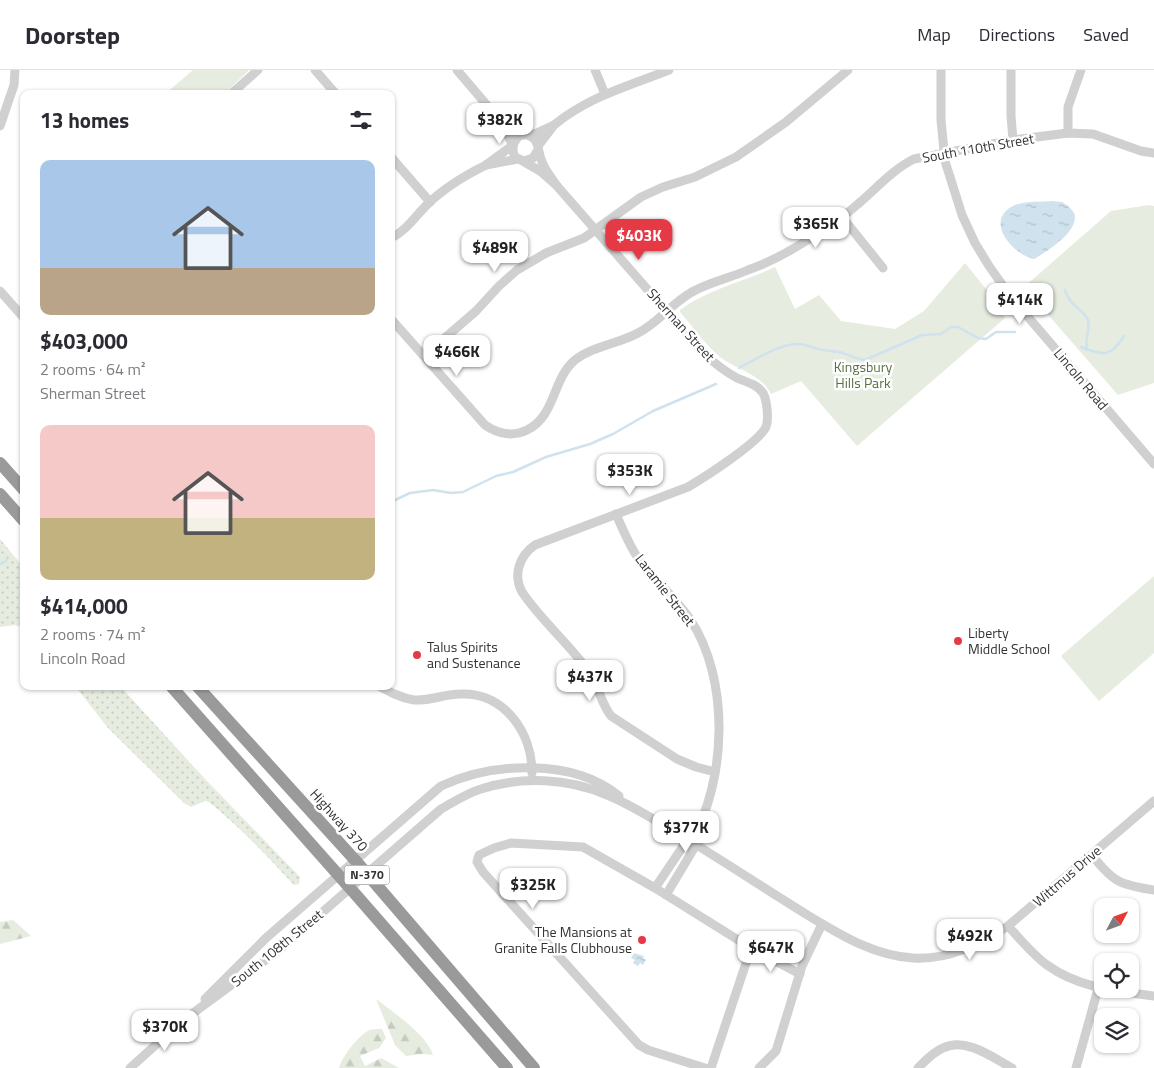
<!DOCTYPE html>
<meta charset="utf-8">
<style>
body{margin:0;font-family:"Titillium Web",sans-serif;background:#f2f2f3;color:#2b2b33;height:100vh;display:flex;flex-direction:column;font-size:19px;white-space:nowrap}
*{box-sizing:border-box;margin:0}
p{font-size:16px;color:#7c7c81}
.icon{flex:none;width:28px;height:28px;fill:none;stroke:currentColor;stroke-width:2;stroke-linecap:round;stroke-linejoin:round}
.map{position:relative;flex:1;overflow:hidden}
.details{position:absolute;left:20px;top:20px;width:375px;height:600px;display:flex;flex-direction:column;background:#fff;border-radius:10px;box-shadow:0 1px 4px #0004}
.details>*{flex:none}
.needle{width:32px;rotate:49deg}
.tools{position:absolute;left:1094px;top:828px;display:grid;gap:10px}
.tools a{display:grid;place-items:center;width:45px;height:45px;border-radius:10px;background:#fff;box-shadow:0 1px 4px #0004;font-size:25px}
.price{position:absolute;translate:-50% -42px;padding:0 11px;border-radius:10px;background:#fff;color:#222;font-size:16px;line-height:32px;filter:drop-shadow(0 1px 2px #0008)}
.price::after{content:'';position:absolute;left:50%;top:30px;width:15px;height:11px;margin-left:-8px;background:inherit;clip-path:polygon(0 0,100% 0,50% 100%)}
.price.on{background:#e63946;color:#fff}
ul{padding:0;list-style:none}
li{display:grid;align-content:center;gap:10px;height:265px;padding:0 20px}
li span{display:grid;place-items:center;height:155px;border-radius:10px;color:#555}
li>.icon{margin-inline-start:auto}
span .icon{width:90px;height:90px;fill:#fffc;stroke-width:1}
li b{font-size:21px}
h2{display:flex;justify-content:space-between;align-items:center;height:60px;padding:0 20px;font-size:21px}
header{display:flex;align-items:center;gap:30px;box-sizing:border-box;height:70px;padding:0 25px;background:#fff;border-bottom:1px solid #e1e1e2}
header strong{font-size:24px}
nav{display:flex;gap:28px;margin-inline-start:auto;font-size:18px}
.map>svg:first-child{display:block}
.grass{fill:url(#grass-dots)}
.forest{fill:url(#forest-firs)}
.park{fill:#e6ecdf}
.water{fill:url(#water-ripples)}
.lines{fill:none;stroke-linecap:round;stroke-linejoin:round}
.stream{stroke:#cfe2ee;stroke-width:2.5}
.minor{stroke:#d0d0d0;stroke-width:9}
.highway{stroke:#9a9a9a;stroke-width:12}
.poi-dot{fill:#e63946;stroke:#fff;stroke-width:2}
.labels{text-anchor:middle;stroke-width:5;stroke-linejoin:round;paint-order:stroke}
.shield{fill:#fff;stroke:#707070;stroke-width:1}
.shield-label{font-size:12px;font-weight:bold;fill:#333}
.street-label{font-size:14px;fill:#333;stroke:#fff}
.park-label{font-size:14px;fill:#56703f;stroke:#fff}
.poi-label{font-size:14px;fill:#333;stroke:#fff;text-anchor:start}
</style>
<header>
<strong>Doorstep</strong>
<nav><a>Map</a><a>Directions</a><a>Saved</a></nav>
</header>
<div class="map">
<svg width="1154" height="998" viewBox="0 0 1154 998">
<defs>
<pattern id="grass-dots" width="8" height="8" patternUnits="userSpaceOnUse" patternTransform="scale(1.25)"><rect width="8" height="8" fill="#e6ecdf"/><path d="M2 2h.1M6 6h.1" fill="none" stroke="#c6cbc0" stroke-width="1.8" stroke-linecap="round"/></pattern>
<pattern id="forest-firs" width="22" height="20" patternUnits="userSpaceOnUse" patternTransform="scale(1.25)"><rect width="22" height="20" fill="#e6ecdf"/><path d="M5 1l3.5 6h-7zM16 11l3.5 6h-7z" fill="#c6cbc0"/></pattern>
<pattern id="water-ripples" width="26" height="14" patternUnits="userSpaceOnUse" patternTransform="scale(1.25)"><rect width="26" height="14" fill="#cfe2ee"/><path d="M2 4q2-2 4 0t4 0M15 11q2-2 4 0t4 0" fill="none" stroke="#b2c2cd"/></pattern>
</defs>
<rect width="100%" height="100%" fill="#fff"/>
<g class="grass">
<path d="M 0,469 L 24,498 L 24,558 L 15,555 L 0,557 Z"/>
<path d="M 75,616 L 120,616 L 205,709 L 300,807 L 299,814 L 294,815 C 267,786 240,757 209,732 L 205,731 L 191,737 L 184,733 L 108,658 Z"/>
</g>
<g class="forest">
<path d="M 13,850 L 31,866 L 0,874 L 0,852 Z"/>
<path d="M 376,929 C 393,942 427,965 433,985 L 423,984 L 406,986 L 395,975 Z"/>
<path d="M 382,959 L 386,968 L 379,978 L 360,986 L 365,996 L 381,988 L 399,998 L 339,998 C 342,987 359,964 370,960 C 373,959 379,959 382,959 Z"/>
</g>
<g class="park">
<path d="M 193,0 L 249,0 L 224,24 L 165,24 Z"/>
<path d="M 1149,135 L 1154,136 L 1154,313 L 1118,325 L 1024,217 L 1111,141 Z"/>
<path d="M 965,193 L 986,219 L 1005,248 L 857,376 L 801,311 L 771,324 C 760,303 737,300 720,287 C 705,274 693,257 680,242 L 680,240 C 708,219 744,212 775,197 L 795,239 L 819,225 L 841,251 L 895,259 L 924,241 Z"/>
<path d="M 1154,506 L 1154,583 L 1099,631 L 1061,586 Z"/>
</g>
<g class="water">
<path d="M 1052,131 L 1062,132 C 1066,134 1072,139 1074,143 C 1081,160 1047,182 1034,189 C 1012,184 984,151 1013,136 C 1023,131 1040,132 1052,131 Z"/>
<path d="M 634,883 L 644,886 L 643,888 L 646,890 L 643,895 L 640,893 L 638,896 L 633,893 L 635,890 L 631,888 Z"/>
</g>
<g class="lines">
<g class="stream">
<path d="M 1065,220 C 1070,236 1080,237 1087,248 C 1092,256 1084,269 1087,280"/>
<path d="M 1081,277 C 1104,286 1111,287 1124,266"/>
<path d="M 739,298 C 754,290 780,274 797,274 C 807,274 814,279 823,280 C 828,281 834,281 839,282 C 848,284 855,289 865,290 L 922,265 L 941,264 L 951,257 L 958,257 L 978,268 L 986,269 L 996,262 L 1015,262"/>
<path d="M 391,432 L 410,423 L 433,420 L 451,423 L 463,422 L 496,406 L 513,402 L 546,387 L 590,374 L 613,364 L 653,341 L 716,314"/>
<path d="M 0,494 L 5,492 L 7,489"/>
</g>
<g class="minor">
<path d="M 315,0 L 336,24"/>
<path d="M 457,0 L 491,40"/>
<path d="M 595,0 L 605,24"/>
<path d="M 941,0 L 941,50 L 945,91 L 962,145 L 975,173 L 989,196 L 1011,227 L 1154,394"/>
<path d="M 1011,0 L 1011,46 L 1013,70"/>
<path d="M 231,24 L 258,0"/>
<path d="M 554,55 C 588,27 628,16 669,0"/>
<path d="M 0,56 L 14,15 L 15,0"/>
<path d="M 1068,63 L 1068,37 L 1081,0"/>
<path d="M 530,66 L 554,55 L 538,76"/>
<path d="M 512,74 L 506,61 L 491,40 L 510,56 L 524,65"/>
<path d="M 512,76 L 486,95 L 518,89"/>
<path d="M 391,87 L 430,132"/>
<path d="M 521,90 L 540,101 L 557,116 C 551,107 544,99 541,89 C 538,82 539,72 533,68 C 520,57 508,75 515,87 L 524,91 L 533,88 L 538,80"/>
<path d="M 557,116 L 703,283 C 713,292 724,301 737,308 C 746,312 757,314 763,323 C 767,330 769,349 766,357 C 758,373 705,407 688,417 L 535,475 C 519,486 513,505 522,522 C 541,550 567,572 587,599 C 598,613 600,632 611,646 L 677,689 L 696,697 L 715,702"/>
<path d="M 842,147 L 883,198"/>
<path d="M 391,168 C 408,160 417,143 431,131 C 447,116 466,105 486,95"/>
<path d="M 0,221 L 24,248"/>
<path d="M 391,249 L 485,355 C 498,364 513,367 527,360 C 556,346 552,309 575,290 C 593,276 618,274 638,263 C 658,253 672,233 692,222 C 709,212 730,208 748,200 C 765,194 781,186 796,177 C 818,164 839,151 858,134 C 876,119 893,99 914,89 L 1013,70 L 1068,63 L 1093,64 L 1141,81 L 1154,83"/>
<path d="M 424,286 L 476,241 L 499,216 L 517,200 L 546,183 L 584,168 L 641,127 L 663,117 L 695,107 L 736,87 L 786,52 L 848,0"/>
<path d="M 616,444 C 622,458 628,472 636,485 C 652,508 674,526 690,549 C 730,609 727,710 691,772"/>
<path d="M 379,616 C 390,622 401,628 414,630 C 430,631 445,624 460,624 C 504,622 532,662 532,703"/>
<path d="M 1092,785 C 1113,812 1120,815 1154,820"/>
<path d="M 655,818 L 688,769"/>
<path d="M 666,825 L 696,775"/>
<path d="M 1008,856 C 1020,869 1033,885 1047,895 C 1079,918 1116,921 1154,926"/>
<path d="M 751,878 L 800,904"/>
<path d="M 205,929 L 266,868 L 441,716 C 493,692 573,688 619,726"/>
<path d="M 185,949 L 279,880 L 441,739 C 454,732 467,723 481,719 C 522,706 568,708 607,725 C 632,735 654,750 677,763 C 722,790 765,819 809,846 C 841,865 874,886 913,888 C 949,890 978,875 1008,856 L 1154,731"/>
<path d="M 130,998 L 189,945"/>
<path d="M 705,998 L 648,980 L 639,975 L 483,802 L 477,792 L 479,785 L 494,778 L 511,773 L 583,777 L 655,818 L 751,878 L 711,998"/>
<path d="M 759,998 L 776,981 L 802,896 L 822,854"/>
<path d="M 918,998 C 925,991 933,982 943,978 C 966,967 992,987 1012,998"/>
<path d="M 1076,998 L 1098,919"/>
</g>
<g class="highway">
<path d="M 0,393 L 24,420"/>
<path d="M 0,424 L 24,451"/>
<path d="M 171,616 L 357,826 L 507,998"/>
<path d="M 197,616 L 355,790 L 534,998"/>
</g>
</g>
<g class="poi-dot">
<circle cx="958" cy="571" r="5"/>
<circle cx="417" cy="585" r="5"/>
<circle cx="642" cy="870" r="5"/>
</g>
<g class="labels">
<rect class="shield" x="344.5" y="795.5" width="45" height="19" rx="4"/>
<g class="shield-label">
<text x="367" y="809">N-370</text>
</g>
<g class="street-label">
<text transform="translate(978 78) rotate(-10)" y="5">South 110th Street</text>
<text transform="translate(681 255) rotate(48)" y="5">Sherman Street</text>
<text transform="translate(1081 309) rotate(50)" y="5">Lincoln Road</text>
<text transform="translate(665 520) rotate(52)" y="5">Laramie Street</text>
<text transform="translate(339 750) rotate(48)" y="5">Highway 370</text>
<text transform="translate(1067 806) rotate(-41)" y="5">Wittmus Drive</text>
<text transform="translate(277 878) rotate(-39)" y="5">South 108th Street</text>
</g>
<g class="park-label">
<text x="863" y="302">Kingsbury<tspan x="863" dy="16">Hills Park</tspan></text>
</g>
<g class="poi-label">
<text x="968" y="568">Liberty<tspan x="968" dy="16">Middle School</tspan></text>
<text x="427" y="582">Talus Spirits<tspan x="427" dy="16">and Sustenance</tspan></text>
<text x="632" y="867" text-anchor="end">The Mansions at<tspan x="632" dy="16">Granite Falls Clubhouse</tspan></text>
</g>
</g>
</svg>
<div class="tools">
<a><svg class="needle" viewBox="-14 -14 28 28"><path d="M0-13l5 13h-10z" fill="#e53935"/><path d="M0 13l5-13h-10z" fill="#7c7c81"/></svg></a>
<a><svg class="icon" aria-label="locate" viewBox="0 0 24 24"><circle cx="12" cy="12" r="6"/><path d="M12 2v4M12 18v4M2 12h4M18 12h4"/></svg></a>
<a><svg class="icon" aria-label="layers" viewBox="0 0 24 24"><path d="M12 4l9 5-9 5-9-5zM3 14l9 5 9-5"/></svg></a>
</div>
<b class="price" style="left:500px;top:75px">$382K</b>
<b class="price" style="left:816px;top:179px">$365K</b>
<b class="price on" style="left:639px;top:191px">$403K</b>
<b class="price" style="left:495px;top:203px">$489K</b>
<b class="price" style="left:1020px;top:255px">$414K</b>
<b class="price" style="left:457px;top:307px">$466K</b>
<b class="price" style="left:630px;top:426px">$353K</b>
<b class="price" style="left:590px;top:632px">$437K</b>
<b class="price" style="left:686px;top:783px">$377K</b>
<b class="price" style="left:533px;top:840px">$325K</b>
<b class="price" style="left:970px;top:891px">$492K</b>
<b class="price" style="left:771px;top:903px">$647K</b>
<b class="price" style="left:165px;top:982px">$370K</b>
<section class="details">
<h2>13 homes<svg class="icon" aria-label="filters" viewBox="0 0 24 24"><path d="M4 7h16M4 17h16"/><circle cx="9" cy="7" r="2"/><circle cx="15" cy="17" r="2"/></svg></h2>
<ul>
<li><span style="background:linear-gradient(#a9c7e8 70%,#b9a48a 0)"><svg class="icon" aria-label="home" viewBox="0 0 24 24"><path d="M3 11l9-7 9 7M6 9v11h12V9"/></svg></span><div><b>$403,000</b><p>2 rooms · 64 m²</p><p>Sherman Street</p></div></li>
<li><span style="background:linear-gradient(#f6c9c9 60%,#c2b280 0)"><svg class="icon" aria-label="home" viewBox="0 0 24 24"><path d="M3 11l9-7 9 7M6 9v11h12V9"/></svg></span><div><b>$414,000</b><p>2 rooms · 74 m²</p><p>Lincoln Road</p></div></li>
</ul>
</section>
</div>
